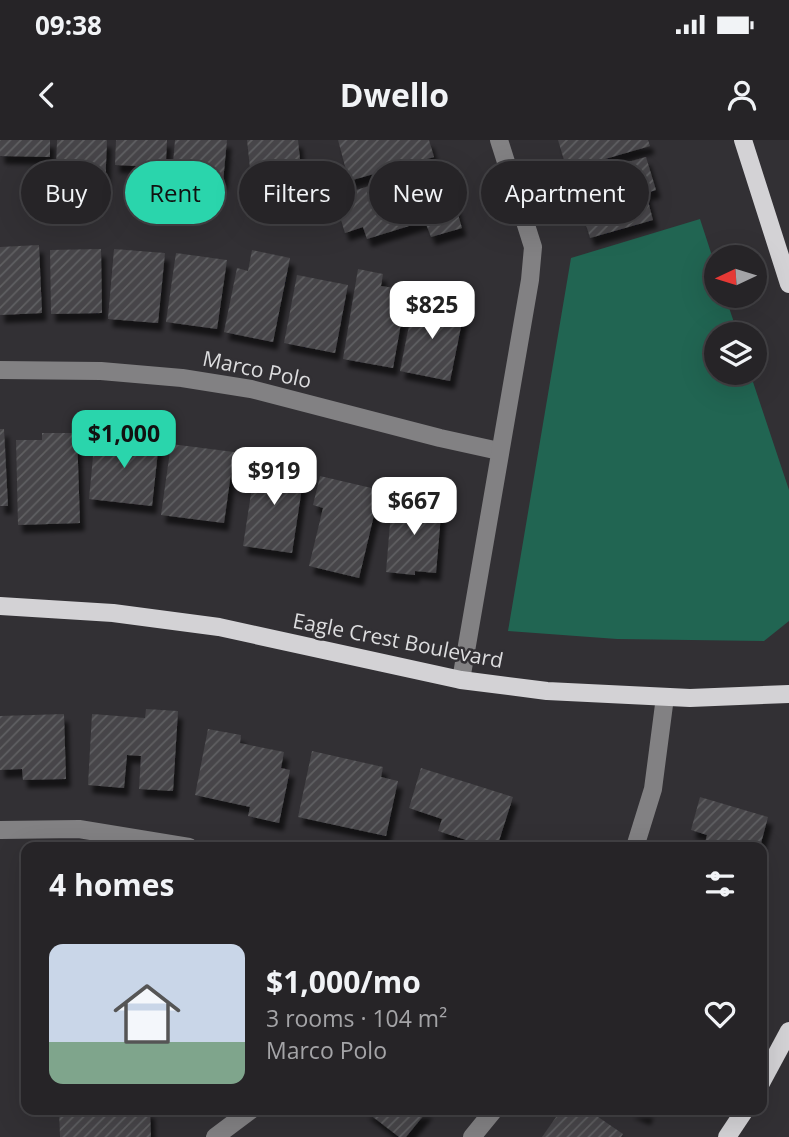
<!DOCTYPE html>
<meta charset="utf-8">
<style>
body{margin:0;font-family:"Open Sans",sans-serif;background:#323033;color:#f1f3f6;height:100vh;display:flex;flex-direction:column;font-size:26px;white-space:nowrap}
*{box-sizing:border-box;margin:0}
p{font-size:23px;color:#a4a4a7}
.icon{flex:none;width:38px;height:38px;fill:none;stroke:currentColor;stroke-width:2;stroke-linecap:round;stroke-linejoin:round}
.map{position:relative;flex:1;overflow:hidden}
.side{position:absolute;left:21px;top:702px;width:746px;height:273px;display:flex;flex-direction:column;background:#262427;border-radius:14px;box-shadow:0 7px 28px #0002,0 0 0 2px #424144}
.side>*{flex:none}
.guide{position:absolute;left:21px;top:21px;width:747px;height:63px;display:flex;gap:14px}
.needle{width:46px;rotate:266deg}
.controls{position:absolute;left:704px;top:105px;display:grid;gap:14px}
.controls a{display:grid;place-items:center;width:63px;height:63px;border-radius:50%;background:#262427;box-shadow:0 7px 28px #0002,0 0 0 2px #424144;font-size:35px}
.price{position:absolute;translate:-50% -60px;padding:0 16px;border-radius:14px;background:#fff;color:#222;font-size:23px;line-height:46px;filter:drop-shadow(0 2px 4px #0008)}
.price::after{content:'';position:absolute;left:50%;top:42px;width:21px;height:16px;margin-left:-10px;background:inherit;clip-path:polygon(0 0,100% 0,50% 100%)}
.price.current{background:#2ad5ac;color:#111}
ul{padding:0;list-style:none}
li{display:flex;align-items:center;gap:21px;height:175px;padding:0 28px}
li span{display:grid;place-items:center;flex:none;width:196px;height:140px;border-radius:14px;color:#555}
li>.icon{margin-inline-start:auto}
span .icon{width:84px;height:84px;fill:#fffc;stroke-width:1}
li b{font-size:30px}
h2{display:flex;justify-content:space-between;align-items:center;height:84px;padding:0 28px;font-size:30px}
.pill{padding:0 24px;border-radius:32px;background:#262427;box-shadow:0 7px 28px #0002,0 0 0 2px #424144;font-size:24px;line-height:63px}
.pill.current{background:#2ad5ac;color:#111}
.status{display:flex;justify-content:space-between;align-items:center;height:49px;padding:0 35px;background:#262427;direction:ltr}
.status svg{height:19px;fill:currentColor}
header{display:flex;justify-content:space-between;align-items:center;height:91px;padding:0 28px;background:#262427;font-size:32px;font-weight:700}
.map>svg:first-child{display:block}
.water{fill:#216552}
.building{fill:url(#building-hatch);filter:url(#shadow)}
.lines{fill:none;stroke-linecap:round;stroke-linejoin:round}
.minor{stroke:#828183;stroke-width:18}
.major{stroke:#d3d2d5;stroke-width:18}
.labels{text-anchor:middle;stroke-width:5;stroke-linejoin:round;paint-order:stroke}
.street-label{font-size:21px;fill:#dddddf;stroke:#323034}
</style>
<div class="status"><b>09:38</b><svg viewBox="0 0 49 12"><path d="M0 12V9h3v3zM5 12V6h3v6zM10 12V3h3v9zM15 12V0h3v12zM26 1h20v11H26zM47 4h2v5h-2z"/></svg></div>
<header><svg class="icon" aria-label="back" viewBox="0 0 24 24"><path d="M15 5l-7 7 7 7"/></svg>Dwello<svg class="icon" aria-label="person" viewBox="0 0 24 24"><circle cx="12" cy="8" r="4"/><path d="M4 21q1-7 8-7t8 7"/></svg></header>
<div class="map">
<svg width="789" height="997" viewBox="0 0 789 997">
<defs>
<pattern id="building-hatch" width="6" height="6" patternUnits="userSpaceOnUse" patternTransform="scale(1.75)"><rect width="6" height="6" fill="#464548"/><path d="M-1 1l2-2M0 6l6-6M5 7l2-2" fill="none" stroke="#605f62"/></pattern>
<filter id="shadow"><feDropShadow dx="4.5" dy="8" stdDeviation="2" flood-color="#0009"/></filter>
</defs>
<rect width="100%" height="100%" fill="#323034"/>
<path class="water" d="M 700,79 L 716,128 L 716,156 L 725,156 L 738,194 L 716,194 L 716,233 L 750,233 L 789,350 L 789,481 L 764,501 L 617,499 L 508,491 L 571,118 Z"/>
<g class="building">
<path d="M 0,0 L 50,0 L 50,17 L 0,16 Z"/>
<path d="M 57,0 L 107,0 L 105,49 L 71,48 L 72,36 L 56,35 Z"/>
<path d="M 116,0 L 167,0 L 165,42 L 136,41 L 137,26 L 115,25 Z"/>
<path d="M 175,0 L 227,0 L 223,42 L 172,37 Z"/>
<path d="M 247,0 L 298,0 L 302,39 L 283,41 L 285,53 L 253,57 Z"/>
<path d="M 338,0 L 429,0 L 434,17 L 349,41 Z"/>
<path d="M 558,0 L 648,0 L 650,6 L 567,30 Z"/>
<path d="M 646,17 L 656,50 L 646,53 L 653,80 L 590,98 L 572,38 Z"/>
<path d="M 443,23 L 462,88 L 431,97 L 425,81 L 367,99 L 363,87 L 345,93 L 334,57 Z"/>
<path d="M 39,105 L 42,173 L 0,175 L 0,107 Z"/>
<path d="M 101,109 L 102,173 L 51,174 L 50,110 Z"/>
<path d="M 114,109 L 165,113 L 158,183 L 108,179 Z"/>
<path d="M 252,110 L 290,118 L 273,202 L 224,192 L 237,128 L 248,131 Z"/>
<path d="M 176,113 L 227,120 L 217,189 L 166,182 Z"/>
<path d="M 358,129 L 383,134 L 381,146 L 407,150 L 393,228 L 343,219 Z"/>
<path d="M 297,135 L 348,145 L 335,213 L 284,203 Z"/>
<path d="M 414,161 L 464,172 L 450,241 L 400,231 Z"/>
<path d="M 0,289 L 4,289 L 8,366 L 0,366 Z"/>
<path d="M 42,293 L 77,293 L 80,383 L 18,385 L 16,300 L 42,300 Z"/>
<path d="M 95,295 L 159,302 L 152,366 L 89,359 Z"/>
<path d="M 171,304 L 234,312 L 224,383 L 161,375 Z"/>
<path d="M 256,321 L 305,328 L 292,413 L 243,406 Z"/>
<path d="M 320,336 L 380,350 L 359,438 L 309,426 L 323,368 L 313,365 Z"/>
<path d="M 392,359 L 442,363 L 436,433 L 415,431 L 415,435 L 386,432 Z"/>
<path d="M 146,569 L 178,571 L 173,651 L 139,649 L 141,616 L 127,615 L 124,648 L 88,645 L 92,574 L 145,578 Z"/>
<path d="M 64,574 L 66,639 L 23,640 L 22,629 L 0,630 L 0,576 Z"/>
<path d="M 208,589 L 241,595 L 240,603 L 284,612 L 281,628 L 290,630 L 279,683 L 248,676 L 250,667 L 195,655 Z"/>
<path d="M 312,611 L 383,627 L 381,637 L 398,641 L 386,696 L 298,677 Z"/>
<path d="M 421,628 L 513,657 L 497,707 L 488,707 L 438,691 L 442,679 L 409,668 Z"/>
<path d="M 700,657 L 768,677 L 760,707 L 704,707 L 707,695 L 691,690 Z"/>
<path d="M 59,970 L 150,970 L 151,997 L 60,997 Z"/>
<path d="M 364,970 L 428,970 L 406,997 L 399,997 Z"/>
<path d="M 561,970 L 588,970 L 623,994 L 621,997 L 542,997 Z"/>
<path d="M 629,970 L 649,970 L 646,977 Z"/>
</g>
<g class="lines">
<g class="minor">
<path d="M 0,230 L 101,231 L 182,238 L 251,249 L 440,298 L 499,311"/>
<path d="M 461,540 L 530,140 L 533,107 L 499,0"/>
<path d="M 0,690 L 79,689 L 189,707"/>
<path d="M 635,707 L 653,649 L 665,557"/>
<path d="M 215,997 L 251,970"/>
<path d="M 472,997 L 494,970"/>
</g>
<g class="major">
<path d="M 743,0 L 789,144"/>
<path d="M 0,466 L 113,473 L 219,487 L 461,540 L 547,551 L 690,558 L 789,554"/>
<path d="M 761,943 L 789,891"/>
<path d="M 727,997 L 745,970"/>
</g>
</g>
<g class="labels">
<g class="street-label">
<text transform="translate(257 230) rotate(12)" y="7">Marco Polo</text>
<text transform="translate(398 501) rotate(11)" y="7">Eagle Crest Boulevard</text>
</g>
</g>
</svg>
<div class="controls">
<a><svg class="needle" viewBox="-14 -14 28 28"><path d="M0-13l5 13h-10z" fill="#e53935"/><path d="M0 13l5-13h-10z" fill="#a4a4a7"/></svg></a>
<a><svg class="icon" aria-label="layers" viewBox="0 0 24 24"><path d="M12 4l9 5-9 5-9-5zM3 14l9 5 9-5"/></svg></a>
</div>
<b class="price" style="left:432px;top:201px">$825</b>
<b class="price current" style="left:124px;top:330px">$1,000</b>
<b class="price" style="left:274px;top:367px">$919</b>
<b class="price" style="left:414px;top:397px">$667</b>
<div class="guide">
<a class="pill">Buy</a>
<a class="pill current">Rent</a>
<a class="pill">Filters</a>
<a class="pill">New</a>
<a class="pill">Apartment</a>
</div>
<section class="side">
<h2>4 homes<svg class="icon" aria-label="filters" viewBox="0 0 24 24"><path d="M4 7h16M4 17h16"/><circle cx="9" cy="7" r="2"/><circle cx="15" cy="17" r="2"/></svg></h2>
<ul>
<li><span style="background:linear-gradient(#c9d6e8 70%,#7fa58c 0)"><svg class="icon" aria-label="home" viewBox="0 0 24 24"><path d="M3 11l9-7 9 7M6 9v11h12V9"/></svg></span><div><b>$1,000/mo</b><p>3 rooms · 104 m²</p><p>Marco Polo</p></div><svg class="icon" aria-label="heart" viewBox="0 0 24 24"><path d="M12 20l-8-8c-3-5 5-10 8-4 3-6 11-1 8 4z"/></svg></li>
</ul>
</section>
</div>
